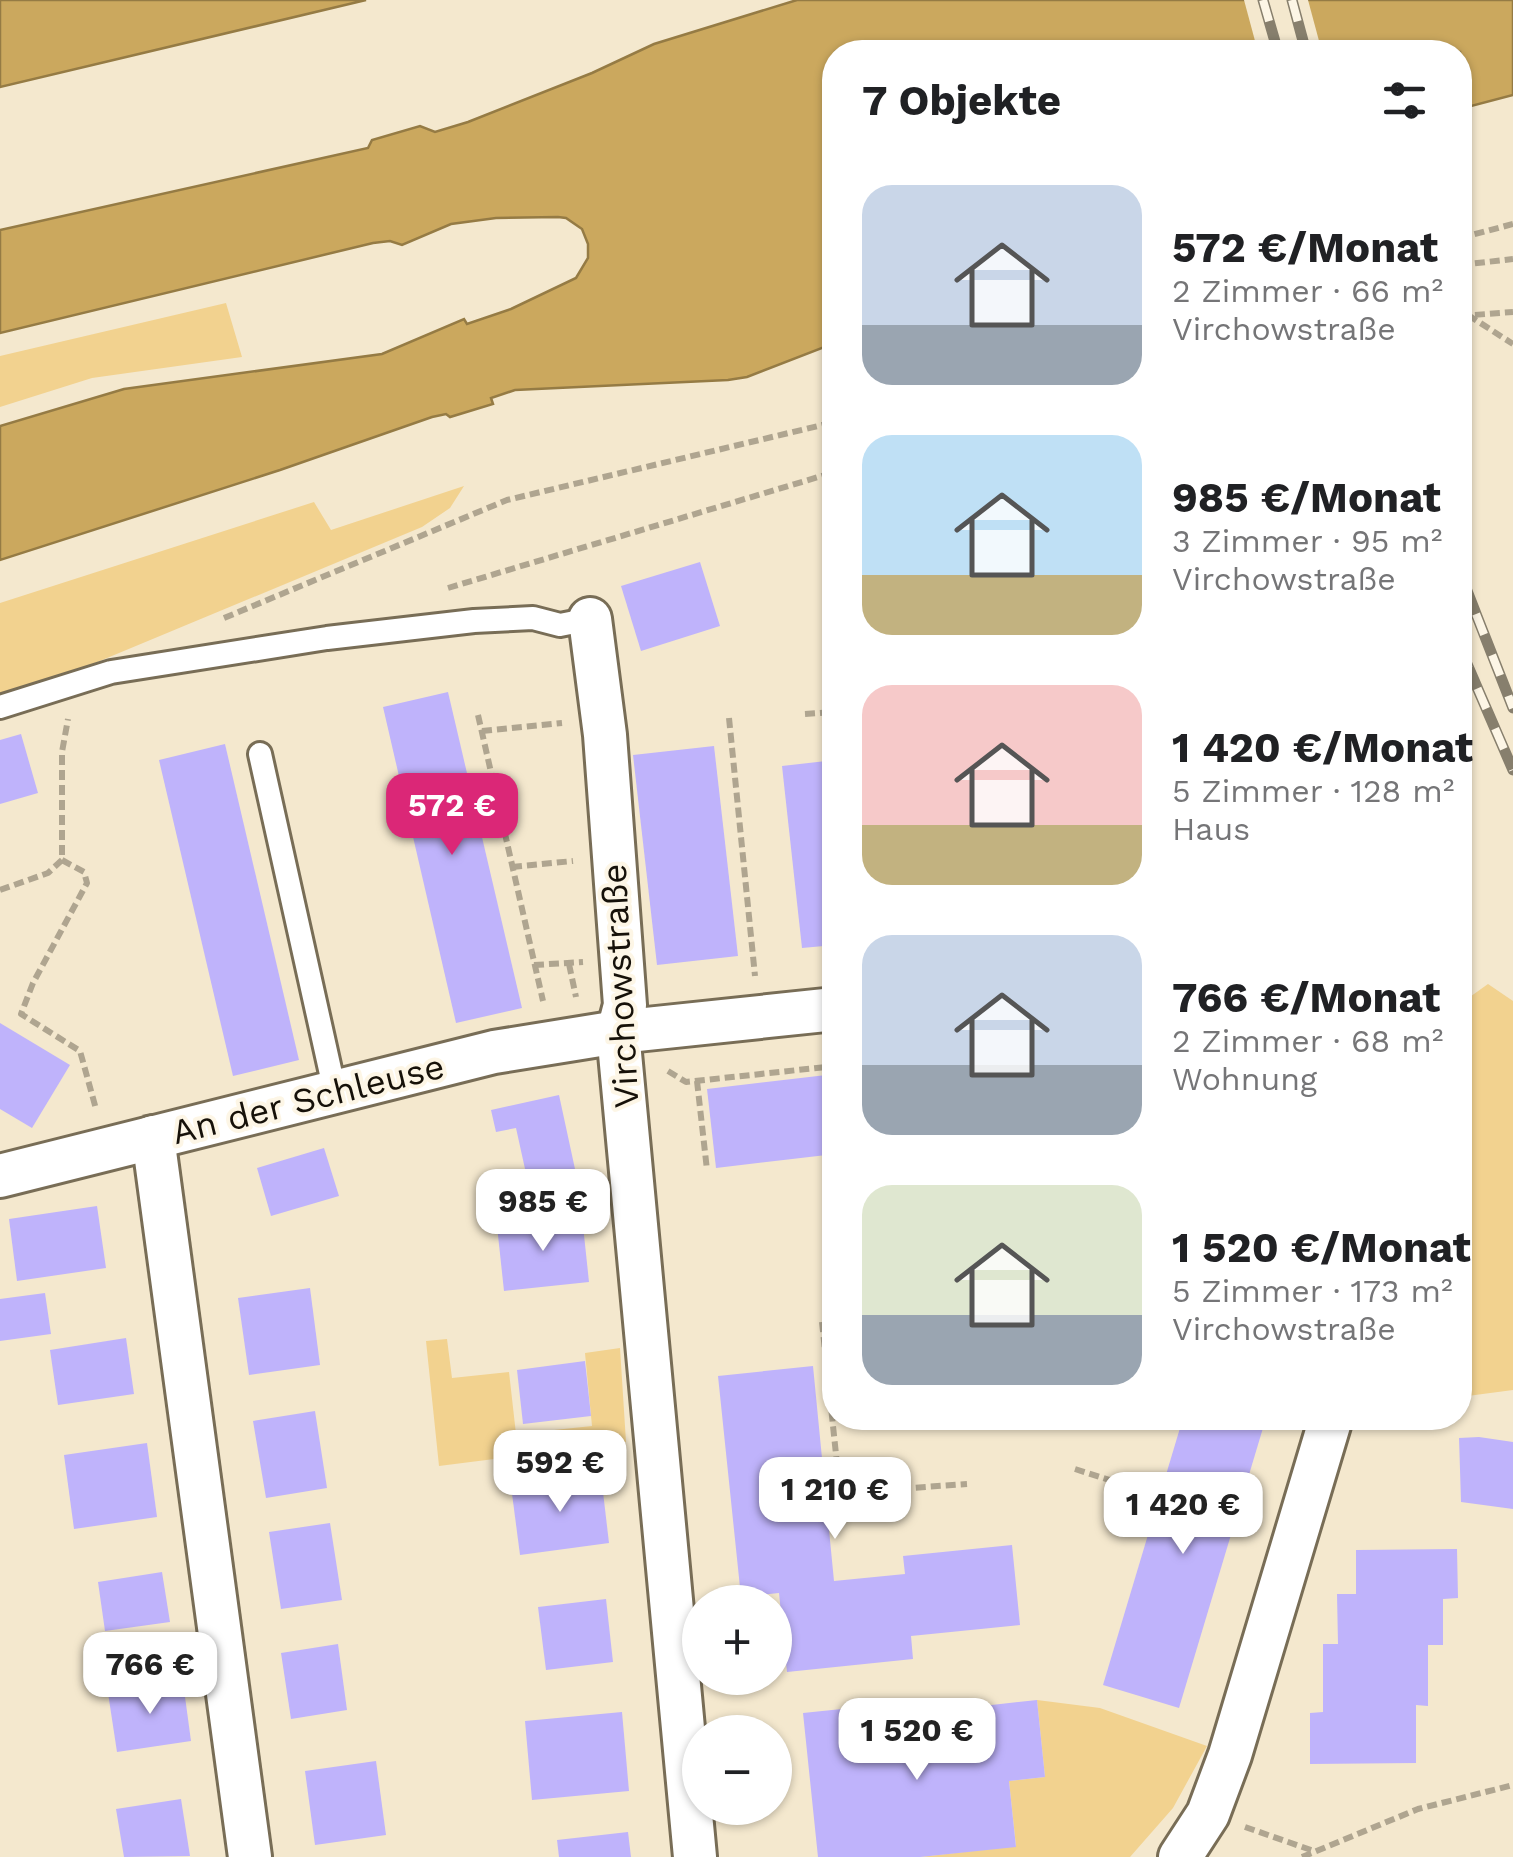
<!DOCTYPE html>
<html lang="de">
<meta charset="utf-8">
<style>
body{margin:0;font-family:"Work Sans",sans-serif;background:#f2f2f2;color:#202124;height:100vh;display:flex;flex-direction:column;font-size:38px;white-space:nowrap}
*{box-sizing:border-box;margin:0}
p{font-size:32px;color:#757577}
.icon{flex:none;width:55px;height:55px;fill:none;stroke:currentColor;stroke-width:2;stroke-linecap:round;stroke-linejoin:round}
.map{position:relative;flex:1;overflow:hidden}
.sheet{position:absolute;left:822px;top:40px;width:650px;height:1390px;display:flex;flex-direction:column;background:#fff;border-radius:40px;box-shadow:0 2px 8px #0004}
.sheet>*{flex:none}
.buttons{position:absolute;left:682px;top:1585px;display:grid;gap:20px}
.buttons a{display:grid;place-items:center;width:110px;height:110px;border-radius:50%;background:#fff;box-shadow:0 2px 8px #0004;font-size:50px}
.price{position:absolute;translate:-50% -85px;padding:0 22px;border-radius:20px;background:#fff;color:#222;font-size:32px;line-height:65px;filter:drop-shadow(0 2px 5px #0008)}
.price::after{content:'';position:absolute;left:50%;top:60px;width:30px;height:22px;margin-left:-15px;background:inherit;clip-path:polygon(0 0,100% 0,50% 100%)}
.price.active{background:#db2777;color:#fff}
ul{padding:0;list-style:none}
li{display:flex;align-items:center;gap:30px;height:250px;padding:0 40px}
li span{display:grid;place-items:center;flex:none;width:280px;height:200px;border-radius:30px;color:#555}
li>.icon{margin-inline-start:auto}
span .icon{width:120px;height:120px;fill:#fffc;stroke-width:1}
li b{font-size:42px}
h2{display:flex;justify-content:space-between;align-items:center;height:120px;padding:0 40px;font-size:42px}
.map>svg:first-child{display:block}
.green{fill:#f2d28f}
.water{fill:#cba85e;stroke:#957b44;stroke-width:2.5}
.pier{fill:#f4e8ce}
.building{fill:#bfb3fb}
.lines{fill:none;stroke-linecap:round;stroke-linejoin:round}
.service-casing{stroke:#786d56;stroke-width:28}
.minor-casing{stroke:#786d56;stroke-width:48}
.path{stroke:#afa590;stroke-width:6;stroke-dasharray:10 5;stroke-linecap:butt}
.service{stroke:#fff;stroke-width:22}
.minor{stroke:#fff;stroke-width:42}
.rail-casing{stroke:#877f6d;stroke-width:11}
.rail{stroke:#fdf6e6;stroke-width:8;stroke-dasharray:22;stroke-linecap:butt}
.labels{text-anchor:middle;stroke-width:8;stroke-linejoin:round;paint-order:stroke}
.street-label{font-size:35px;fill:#161109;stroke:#fdf6e6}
</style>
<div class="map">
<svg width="1513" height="1857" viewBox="0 0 1513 1857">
<rect width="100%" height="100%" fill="#f4e8ce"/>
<g class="green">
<path d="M 226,303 L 242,357 L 92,378 L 0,407 L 0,356 Z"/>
<path d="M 464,486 L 450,508 L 422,527 L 83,668 L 0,693 L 0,603 L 314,502 L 331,530 Z"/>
<path d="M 1488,984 L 1513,1001 L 1513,1390 L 1460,1397 L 1460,1004 Z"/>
<path d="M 447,1339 L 452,1378 L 509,1372 L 516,1434 L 592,1426 L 585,1353 L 620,1348 L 626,1442 L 439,1466 L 426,1341 Z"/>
<path d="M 1037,1700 L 1100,1708 L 1207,1746 L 1173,1808 L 1130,1857 L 920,1857 L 1016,1846 L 1009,1781 L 1045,1777 Z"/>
</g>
<g class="water">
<path d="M 0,0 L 366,0 L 0,87 Z"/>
<path d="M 797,0 L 1513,0 L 1513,95 L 1460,109 L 1460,52 L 835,52 L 835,343 L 747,377 L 728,380 L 515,390 L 491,398 L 493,404 L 450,417 L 446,414 L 432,417 L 280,470 L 0,560 L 0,426 L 124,389 L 382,354 L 464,319 L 467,324 L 511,309 L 576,278 L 588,258 L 588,244 L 582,229 L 566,218 L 558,217 L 496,218 L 451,224 L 402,245 L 390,241 L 373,243 L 0,333 L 0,230 L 368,148 L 372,140 L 420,126 L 435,132 L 468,122 L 592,73 L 654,44 Z"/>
</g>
<path class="pier" d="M 1244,0 L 1308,0 L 1322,52 L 1258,52 Z"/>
<g class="building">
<path d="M 700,562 L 720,626 L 641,651 L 621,586 Z"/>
<path d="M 448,692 L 522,1008 L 456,1023 L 383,707 Z"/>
<path d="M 21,734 L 38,793 L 0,804 L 0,740 Z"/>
<path d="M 225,744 L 299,1060 L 233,1076 L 159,760 Z"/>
<path d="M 714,746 L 738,956 L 657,965 L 633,755 Z"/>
<path d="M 835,760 L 835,945 L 802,948 L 782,766 Z"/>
<path d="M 0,1023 L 70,1065 L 32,1128 L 0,1109 Z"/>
<path d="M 835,1074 L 835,1154 L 716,1168 L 707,1089 Z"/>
<path d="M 559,1095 L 575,1169 L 527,1178 L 516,1128 L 496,1132 L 491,1110 Z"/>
<path d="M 324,1148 L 339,1196 L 271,1216 L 257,1168 Z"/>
<path d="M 97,1206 L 106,1268 L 17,1281 L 9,1219 Z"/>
<path d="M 582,1216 L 589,1282 L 504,1291 L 497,1226 Z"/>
<path d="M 310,1288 L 320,1365 L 249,1375 L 238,1298 Z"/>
<path d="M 45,1293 L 51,1334 L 0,1341 L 0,1299 Z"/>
<path d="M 126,1338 L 134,1394 L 58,1405 L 50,1350 Z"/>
<path d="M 585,1361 L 591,1416 L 523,1424 L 517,1370 Z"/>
<path d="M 813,1366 L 834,1581 L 905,1574 L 903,1556 L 1012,1545 L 1020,1625 L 911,1636 L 913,1659 L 787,1672 L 779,1593 L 741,1597 L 718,1376 Z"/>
<path d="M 315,1411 L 327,1488 L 266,1498 L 253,1421 Z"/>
<path d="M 1183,1418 L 1266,1418 L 1179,1708 L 1103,1685 Z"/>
<path d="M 1479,1437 L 1513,1442 L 1513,1509 L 1461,1502 L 1459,1438 Z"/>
<path d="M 147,1443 L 157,1517 L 74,1529 L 64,1455 Z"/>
<path d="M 601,1475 L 609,1543 L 520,1555 L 511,1486 Z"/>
<path d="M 330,1523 L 342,1600 L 281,1609 L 269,1532 Z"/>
<path d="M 1457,1549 L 1458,1598 L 1443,1599 L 1443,1645 L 1428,1645 L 1428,1706 L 1416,1705 L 1416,1763 L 1310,1764 L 1310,1713 L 1323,1712 L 1323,1644 L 1338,1644 L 1337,1594 L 1356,1594 L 1356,1550 Z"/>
<path d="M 162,1572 L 170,1622 L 105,1631 L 98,1582 Z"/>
<path d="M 606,1599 L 613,1662 L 546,1670 L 538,1607 Z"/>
<path d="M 338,1644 L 347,1710 L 291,1719 L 281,1653 Z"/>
<path d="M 183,1682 L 191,1741 L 117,1752 L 108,1693 Z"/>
<path d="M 1037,1700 L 1045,1777 L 1009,1781 L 1016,1847 L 920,1857 L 818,1857 L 803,1713 L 900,1703 L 907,1763 L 971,1756 L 965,1708 Z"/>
<path d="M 622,1712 L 629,1791 L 532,1800 L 525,1721 Z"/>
<path d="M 376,1761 L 386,1835 L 315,1845 L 305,1771 Z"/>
<path d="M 181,1799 L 190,1856 L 124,1857 L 116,1809 Z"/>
<path d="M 628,1832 L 631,1857 L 559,1857 L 557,1840 Z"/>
</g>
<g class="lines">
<defs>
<g id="service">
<path d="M 0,707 L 111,672 L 327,638 L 474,621 L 533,618 L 560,625 L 590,619"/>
<path d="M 260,754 L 335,1092"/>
</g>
<g id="minor">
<path d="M 590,619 L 605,735 L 625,1005 L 618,1032 L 695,1857"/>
<path d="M 153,1137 L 250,1857"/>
<path d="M 0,1176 L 494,1052 L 618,1032 L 835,1009"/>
<path d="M 1180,1857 L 1208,1814 L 1230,1755 L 1331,1418"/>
</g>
</defs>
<use href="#service" class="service-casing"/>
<use href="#minor" class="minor-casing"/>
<g class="path">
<path d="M 1460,238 L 1513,224"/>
<path d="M 1460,265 L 1513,259"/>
<path d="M 1468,315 L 1513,344"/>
<path d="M 1460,316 L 1513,312"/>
<path d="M 448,588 L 835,472"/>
<path d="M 224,618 L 507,500 L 835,422"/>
<path d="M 805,714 L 835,712"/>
<path d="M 478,715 L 543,1001"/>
<path d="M 729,718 L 755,976"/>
<path d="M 482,731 L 562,723"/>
<path d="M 62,860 L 84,872 L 87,883 L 33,983 L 21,1014 L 80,1051 L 96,1109"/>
<path d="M 512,867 L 573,861"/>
<path d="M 0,890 L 48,873 L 62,860 L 62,752 L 68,719"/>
<path d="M 569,964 L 576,997"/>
<path d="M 534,965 L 583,962"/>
<path d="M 668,1071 L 686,1082 L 835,1066"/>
<path d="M 697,1081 L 707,1170"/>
<path d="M 822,1322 L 840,1492"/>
<path d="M 1075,1469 L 1160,1496"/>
<path d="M 826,1494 L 967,1484"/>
<path d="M 1245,1827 L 1314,1851"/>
<path d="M 1302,1857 L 1418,1809 L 1513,1785"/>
</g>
<use href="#service" class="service"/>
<use href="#minor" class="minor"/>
<defs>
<g id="rail">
<path d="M 1263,0 L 1278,52"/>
<path d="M 1292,0 L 1306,52"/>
<path d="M 1460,573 L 1513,708"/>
<path d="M 1460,648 L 1513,770"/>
</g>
</defs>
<use href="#rail" class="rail-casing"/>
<use href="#rail" class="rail"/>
</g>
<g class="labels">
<g class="street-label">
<text transform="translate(620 986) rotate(-93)" y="12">Virchowstraße</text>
<text transform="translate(308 1099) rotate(-14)" y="12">An der Schleuse</text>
</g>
</g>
</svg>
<div class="buttons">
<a>+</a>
<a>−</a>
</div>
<b class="price active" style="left:452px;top:858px">572 €</b>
<b class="price" style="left:543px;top:1254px">985 €</b>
<b class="price" style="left:560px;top:1515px">592 €</b>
<b class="price" style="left:835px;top:1542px">1 210 €</b>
<b class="price" style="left:1183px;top:1557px">1 420 €</b>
<b class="price" style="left:150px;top:1717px">766 €</b>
<b class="price" style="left:917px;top:1783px">1 520 €</b>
<section class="sheet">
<h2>7 Objekte<svg class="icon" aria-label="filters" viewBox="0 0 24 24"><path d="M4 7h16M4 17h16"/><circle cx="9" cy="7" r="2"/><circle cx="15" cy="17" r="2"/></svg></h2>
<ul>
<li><span style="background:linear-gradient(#c9d6e8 70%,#9aa5b1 0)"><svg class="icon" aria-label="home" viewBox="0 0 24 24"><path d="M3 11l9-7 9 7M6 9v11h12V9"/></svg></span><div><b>572 €/Monat</b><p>2 Zimmer · 66 m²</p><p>Virchowstraße</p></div></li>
<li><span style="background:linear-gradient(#bfe0f5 70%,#c2b280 0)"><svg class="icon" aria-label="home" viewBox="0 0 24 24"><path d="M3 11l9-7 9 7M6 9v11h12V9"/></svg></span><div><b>985 €/Monat</b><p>3 Zimmer · 95 m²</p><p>Virchowstraße</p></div></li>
<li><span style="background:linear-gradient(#f6c9c9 70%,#c2b280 0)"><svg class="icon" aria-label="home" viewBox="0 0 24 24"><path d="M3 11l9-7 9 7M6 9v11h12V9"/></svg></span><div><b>1 420 €/Monat</b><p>5 Zimmer · 128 m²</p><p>Haus</p></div></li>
<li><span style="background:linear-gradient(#c9d6e8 65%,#9aa5b1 0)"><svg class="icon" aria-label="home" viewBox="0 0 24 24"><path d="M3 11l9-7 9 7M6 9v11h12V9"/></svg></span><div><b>766 €/Monat</b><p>2 Zimmer · 68 m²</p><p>Wohnung</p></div></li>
<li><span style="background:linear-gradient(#dfe7d0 65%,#9aa5b1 0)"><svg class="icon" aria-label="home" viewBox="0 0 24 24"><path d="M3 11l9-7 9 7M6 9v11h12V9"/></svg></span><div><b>1 520 €/Monat</b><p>5 Zimmer · 173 m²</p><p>Virchowstraße</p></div></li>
</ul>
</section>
</div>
